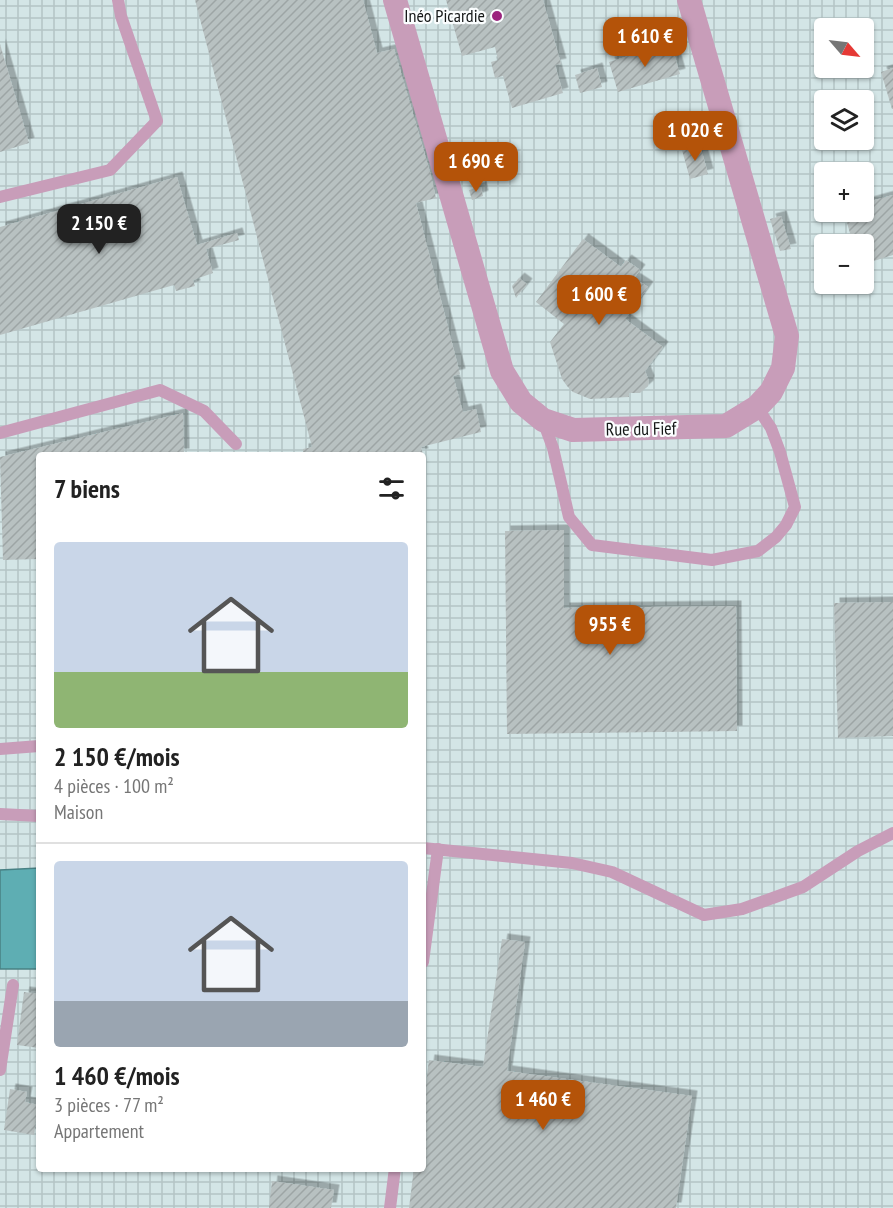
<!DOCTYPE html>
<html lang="fr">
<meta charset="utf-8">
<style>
body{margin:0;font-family:"PT Sans Narrow",sans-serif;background:#f2f2f2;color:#222;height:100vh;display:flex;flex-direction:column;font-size:22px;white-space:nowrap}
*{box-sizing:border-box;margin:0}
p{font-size:20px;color:#767676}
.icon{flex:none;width:33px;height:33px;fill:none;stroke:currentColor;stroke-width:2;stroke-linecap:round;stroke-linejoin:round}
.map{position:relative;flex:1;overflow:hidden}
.panel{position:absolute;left:36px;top:452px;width:390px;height:720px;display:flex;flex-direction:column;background:#fff;border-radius:6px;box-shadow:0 2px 4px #0004}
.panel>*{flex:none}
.needle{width:39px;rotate:118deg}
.tools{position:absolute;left:814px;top:18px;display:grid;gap:12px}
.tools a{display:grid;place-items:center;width:60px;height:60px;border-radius:6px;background:#fff;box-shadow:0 2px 4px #0004;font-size:30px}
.price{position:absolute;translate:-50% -51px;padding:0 14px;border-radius:12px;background:#b45309;color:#fff;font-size:20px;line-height:39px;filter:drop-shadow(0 2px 3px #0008)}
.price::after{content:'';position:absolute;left:50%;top:36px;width:18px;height:14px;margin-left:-9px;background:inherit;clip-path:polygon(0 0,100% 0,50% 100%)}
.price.current{background:#222;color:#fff}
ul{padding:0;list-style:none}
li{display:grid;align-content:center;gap:12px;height:318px;padding:0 18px}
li+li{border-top:2px solid #e0e0e0}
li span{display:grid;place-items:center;height:186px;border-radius:6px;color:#555}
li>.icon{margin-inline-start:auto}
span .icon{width:108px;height:108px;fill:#fffc;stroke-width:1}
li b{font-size:26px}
h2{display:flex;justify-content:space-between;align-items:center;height:72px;padding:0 18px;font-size:26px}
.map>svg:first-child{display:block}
.industrial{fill:url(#industrial-grid);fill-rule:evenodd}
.water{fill:#5eaeb3;stroke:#488184;stroke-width:1.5}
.building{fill:url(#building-hatch);filter:url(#shadow)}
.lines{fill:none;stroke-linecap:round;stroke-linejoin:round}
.lane{stroke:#c89db9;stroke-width:12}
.street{stroke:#c89db9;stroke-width:24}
.poi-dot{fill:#9b247e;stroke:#fbfeff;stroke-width:2}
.labels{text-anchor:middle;stroke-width:4.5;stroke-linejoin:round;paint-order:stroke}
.poi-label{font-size:18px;fill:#141717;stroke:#fbfeff;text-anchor:end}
.street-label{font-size:18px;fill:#141717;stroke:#fbfeff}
</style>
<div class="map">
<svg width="893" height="1208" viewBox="0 0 893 1208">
<defs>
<pattern id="industrial-grid" width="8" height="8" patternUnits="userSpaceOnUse" patternTransform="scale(1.5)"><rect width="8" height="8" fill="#d3e5e6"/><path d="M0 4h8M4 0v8" fill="none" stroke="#b4c4c5"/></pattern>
<pattern id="building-hatch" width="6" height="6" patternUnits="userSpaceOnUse" patternTransform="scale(1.5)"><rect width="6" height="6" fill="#b8c1c1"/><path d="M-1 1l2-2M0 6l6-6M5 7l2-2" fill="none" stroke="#9da5a5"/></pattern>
<filter id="shadow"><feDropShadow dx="5.5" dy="-5.5" stdDeviation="0" flood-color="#0004"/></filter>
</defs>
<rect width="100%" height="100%" fill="#e9f2f3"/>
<path class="industrial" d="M 0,0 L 893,0 L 893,1208 L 0,1208 ZM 825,28 L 864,28 L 864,68 L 825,68 ZM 825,100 L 864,100 L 864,140 L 825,140 ZM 825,172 L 864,172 L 864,212 L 825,212 ZM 825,244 L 864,244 L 864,284 L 825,284 ZM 39,454 L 423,454 L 423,1168 L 39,1168 Z"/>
<path class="water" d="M 39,868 L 39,969 L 0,969 L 0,870 Z"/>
<g class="building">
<path d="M 195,0 L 363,0 L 377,53 L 394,49 L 430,172 L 436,198 L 416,203 L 460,374 L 453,376 L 463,412 L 476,409 L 481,432 L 421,447 L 423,454 L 303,454 L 303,449 L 312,447 Z"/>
<path d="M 446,0 L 543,0 L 561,64 L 555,65 L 563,93 L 512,108 L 503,76 L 495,78 L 491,62 L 498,60 L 495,47 L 462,56 Z"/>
<path d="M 671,43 L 680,74 L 618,92 L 609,62 Z"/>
<path d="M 0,44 L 29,143 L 0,152 Z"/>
<path d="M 597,68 L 602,87 L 580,93 L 575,75 Z"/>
<path d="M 893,68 L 893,109 L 892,109 L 881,72 Z"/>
<path d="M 700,145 L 708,174 L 690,179 L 682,150 Z"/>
<path d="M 177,177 L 197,245 L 237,233 L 239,240 L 206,249 L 213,273 L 193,280 L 195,286 L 176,291 L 174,285 L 0,335 L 0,227 Z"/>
<path d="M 481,187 L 483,196 L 472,200 L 469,190 Z"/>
<path d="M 893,195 L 893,255 L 864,264 L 864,244 L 853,244 L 844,212 L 864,212 L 864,203 Z"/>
<path d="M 781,216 L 791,249 L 780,251 L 770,219 Z"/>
<path d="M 583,239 L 621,267 L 626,260 L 640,270 L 634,278 L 648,287 L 625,319 L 663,347 L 645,371 L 649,381 L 648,386 L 640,393 L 629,393 L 629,397 L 590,399 L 573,392 L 567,386 L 562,379 L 550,342 L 564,324 L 536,302 Z"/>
<path d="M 519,278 L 527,284 L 516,298 L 512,286 Z"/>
<path d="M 183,413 L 184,454 L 39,454 L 39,559 L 3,560 L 0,457 Z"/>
<path d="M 564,530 L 564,608 L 736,606 L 737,731 L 507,734 L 505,531 Z"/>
<path d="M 893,602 L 893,736 L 838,738 L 834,603 Z"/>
<path d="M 502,939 L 525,942 L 507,1071 L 692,1096 L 676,1208 L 409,1208 L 414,1168 L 423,1168 L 423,1106 L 429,1060 L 483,1067 Z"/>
<path d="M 24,992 L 39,994 L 39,1048 L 17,1045 Z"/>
<path d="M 10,1089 L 27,1092 L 25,1102 L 38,1105 L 34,1135 L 4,1130 Z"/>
<path d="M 272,1181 L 334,1190 L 331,1208 L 269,1208 Z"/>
</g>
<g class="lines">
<g class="lane">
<path d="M 0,197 L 110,170 L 157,121 L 121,16 L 118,0"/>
<path d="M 543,421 L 553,448 L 569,517 L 592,545 L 712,560 L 758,551 L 776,537 L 786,525 L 795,507 L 780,452 L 771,428 L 757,407"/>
<path d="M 0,433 L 160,390 L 204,411 L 236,444"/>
<path d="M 0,749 L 39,746"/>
<path d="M 0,814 L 39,816"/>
<path d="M 423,848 L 572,863 L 612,872 L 704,915 L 742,909 L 803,887 L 858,851 L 893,833"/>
<path d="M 423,962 L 438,849"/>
<path d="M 0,1070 L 13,985"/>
<path d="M 390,1208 L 395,1168"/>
</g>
<path class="street" d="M 395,0 L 502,371 L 521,402 L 543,420 L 573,430 L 726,426 L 757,407 L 771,392 L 783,368 L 787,336 L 689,0"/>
</g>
<circle class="poi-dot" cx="497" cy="16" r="6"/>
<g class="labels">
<g class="poi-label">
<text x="485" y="22">Inéo Picardie</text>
</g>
<g class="street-label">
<text transform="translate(641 429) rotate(-1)" y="6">Rue du Fief</text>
</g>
</g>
</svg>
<div class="tools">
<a><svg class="needle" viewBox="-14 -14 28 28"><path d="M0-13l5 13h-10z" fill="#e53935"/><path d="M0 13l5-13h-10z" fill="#767676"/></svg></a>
<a><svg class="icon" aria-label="layers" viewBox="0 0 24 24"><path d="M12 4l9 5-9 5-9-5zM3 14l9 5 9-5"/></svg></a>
<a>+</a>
<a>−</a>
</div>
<b class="price" style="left:645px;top:68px">1 610 €</b>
<b class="price" style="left:695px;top:162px">1 020 €</b>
<b class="price" style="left:476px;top:193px">1 690 €</b>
<b class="price current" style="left:99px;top:255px">2 150 €</b>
<b class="price" style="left:599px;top:326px">1 600 €</b>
<b class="price" style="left:610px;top:656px">955 €</b>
<b class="price" style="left:543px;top:1131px">1 460 €</b>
<section class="panel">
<h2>7 biens<svg class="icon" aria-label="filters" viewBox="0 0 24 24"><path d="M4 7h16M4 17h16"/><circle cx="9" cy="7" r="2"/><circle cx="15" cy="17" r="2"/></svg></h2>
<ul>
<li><span style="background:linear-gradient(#c9d6e8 70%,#8fb573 0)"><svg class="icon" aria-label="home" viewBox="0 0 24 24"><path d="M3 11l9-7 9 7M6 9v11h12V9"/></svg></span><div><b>2 150 €/mois</b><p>4 pièces · 100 m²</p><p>Maison</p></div></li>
<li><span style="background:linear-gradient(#c9d6e8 75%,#9aa5b1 0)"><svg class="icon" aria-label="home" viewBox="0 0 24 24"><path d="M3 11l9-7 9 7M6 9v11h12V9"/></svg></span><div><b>1 460 €/mois</b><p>3 pièces · 77 m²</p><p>Appartement</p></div></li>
</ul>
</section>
</div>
